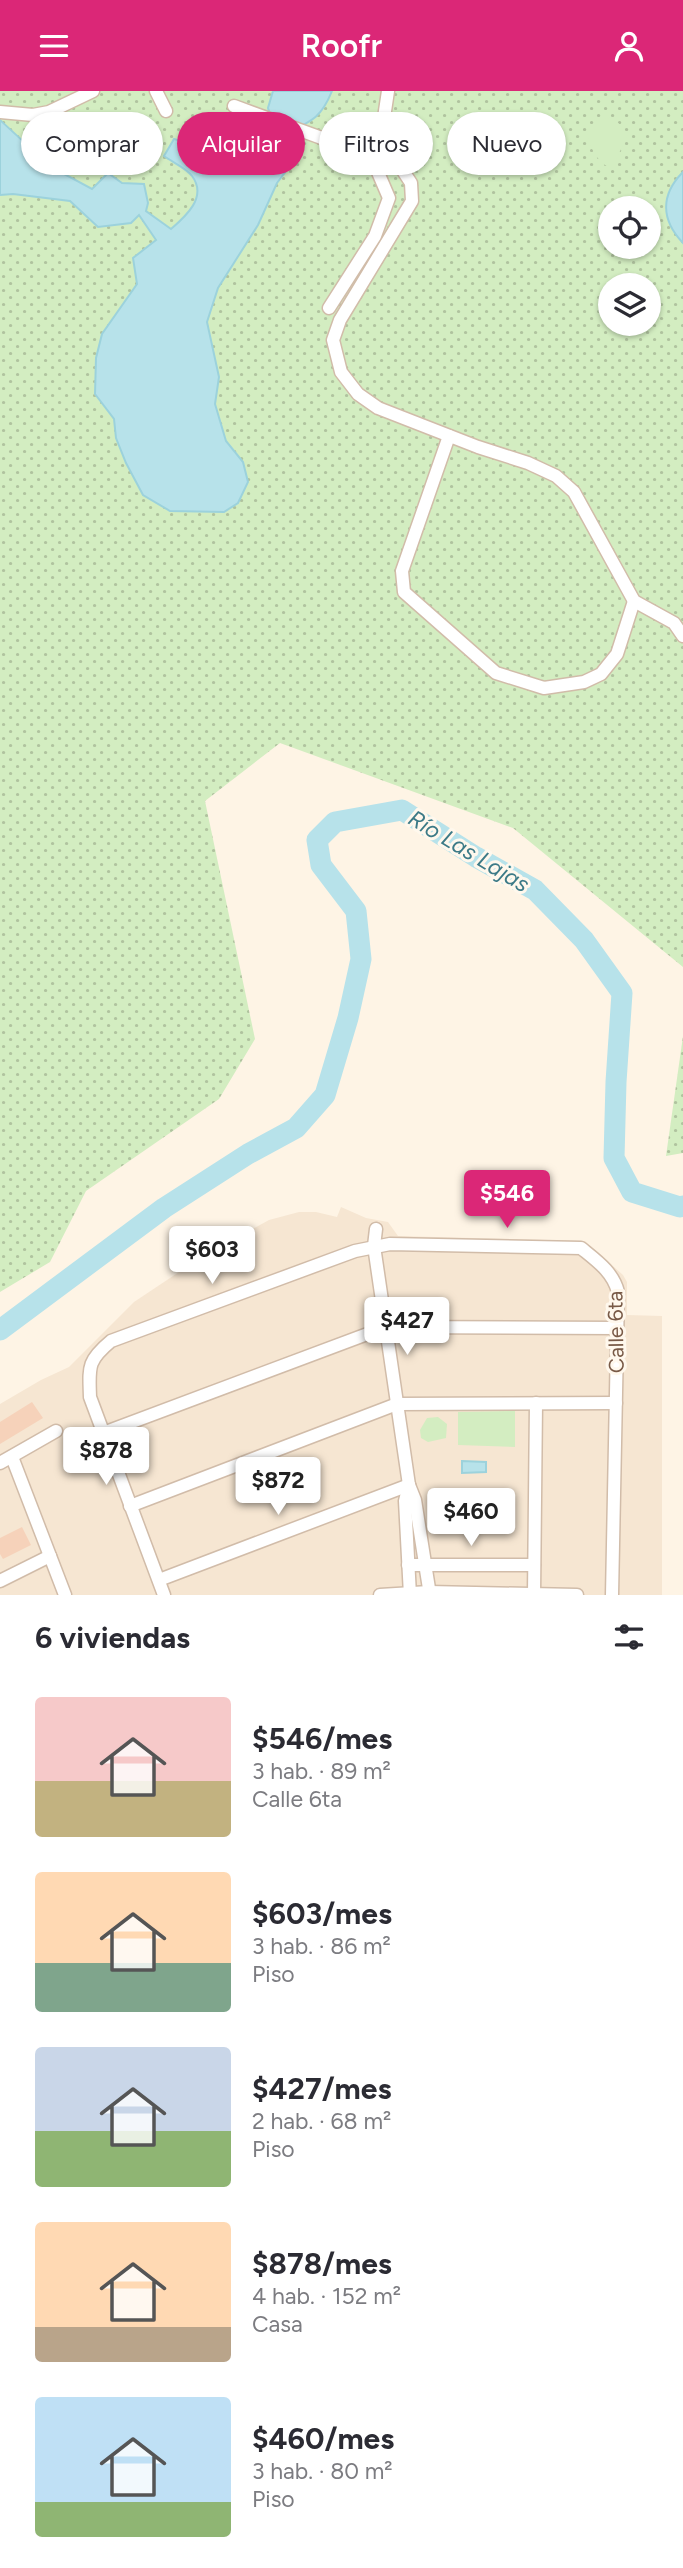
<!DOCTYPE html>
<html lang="es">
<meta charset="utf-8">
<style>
body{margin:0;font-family:Figtree,sans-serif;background:#f2f2f3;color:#2b2b33;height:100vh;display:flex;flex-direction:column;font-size:26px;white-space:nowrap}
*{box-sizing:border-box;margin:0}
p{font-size:23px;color:#7c7c81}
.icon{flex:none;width:38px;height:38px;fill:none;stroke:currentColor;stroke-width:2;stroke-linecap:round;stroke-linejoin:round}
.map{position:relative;height:1504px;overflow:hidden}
.side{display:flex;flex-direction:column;background:#fff;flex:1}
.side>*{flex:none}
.top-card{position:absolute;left:21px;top:21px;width:642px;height:63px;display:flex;gap:14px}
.tools{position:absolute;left:598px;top:105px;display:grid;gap:14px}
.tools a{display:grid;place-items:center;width:63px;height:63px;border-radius:50%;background:#fff;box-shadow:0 2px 5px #0004;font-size:35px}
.price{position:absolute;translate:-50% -60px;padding:0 16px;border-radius:7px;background:#fff;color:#222;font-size:23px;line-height:46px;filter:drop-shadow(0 2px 4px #0008)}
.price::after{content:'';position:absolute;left:50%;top:42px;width:21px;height:16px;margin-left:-10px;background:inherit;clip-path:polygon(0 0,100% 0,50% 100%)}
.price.current{background:#db2777;color:#fff}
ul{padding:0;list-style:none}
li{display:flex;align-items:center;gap:21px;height:175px;padding:0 35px}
li span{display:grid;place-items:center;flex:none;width:196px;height:140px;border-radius:7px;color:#555}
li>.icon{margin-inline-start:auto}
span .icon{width:84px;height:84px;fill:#fffc;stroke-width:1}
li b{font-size:30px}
h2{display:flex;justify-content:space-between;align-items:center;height:84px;padding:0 35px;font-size:30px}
.tag{padding:0 24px;border-radius:32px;background:#fff;box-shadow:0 2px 5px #0004;font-size:24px;line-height:63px}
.tag.current{background:#db2777;color:#fff}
header{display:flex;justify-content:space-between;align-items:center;height:91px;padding:0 35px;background:#db2777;color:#fff;font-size:32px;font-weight:600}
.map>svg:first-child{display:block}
.residential{fill:#f6e6d2}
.grass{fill:url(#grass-dots);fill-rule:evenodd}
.pitch{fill:#d3edc1}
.water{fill:#b7e2ea;stroke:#9cd2dc;stroke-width:2}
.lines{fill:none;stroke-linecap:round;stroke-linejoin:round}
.river{stroke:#b7e2ea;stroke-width:21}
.building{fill:#f6d2ba}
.minor-casing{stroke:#d1bca9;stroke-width:15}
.minor{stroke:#fff;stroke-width:12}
.labels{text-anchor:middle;stroke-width:6;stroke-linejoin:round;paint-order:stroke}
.street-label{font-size:21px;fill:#795a47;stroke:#fff8ed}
.water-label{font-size:23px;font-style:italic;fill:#3c7a87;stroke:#fff8ed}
</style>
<header><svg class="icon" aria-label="menu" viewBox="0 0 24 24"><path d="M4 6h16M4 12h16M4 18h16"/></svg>Roofr<svg class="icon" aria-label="person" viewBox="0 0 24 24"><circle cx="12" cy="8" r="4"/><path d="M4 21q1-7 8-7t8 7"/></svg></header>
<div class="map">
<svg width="683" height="1504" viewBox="0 0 683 1504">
<defs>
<pattern id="grass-dots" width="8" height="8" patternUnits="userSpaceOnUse" patternTransform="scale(1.75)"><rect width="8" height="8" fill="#d3edc1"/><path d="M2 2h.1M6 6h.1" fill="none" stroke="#b0c39f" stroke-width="1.8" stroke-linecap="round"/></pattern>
</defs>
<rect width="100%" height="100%" fill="#fef4e5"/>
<path class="residential" d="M 341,1116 L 366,1127 L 388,1131 L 398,1145 L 585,1150 L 623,1184 L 627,1191 L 627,1224 L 662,1225 L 662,1504 L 0,1504 L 0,1313 L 41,1289 L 69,1276 L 134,1211 L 203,1165 L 269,1129 L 299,1121 L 316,1121 L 337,1126 Z"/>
<g class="grass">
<path d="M 0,0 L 683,0 L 683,876 L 513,737 L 280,652 L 205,710 L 255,948 L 219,1008 L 86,1100 L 50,1171 L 0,1201 ZM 611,117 L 649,117 L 649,156 L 611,156 ZM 611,194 L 649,194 L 649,233 L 611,233 Z"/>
<path d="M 683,945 L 683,1062 L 666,1065 Z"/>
</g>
<g class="pitch">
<path d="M 613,26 L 628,43 L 616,69 L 608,76 C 594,68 589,53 587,38 L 596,30 Z"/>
<path d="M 515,1320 L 515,1356 L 458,1354 L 458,1321 Z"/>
<path d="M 438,1326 L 447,1333 L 446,1347 L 428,1351 L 421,1347 L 420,1339 L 427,1327 Z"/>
</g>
<g class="water">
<path d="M 273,0 L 332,0 C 322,25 313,30 289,41 L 296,54 L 296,67 L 277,92 L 258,134 L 218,197 L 207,231 L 219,286 L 215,313 L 226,350 L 243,371 L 248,391 L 238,412 L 224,421 L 170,420 L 143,404 L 126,372 L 116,347 L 114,328 L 95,303 L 96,267 L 102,243 L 137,193 L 133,167 L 156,149 L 139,124 L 131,132 L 98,136 L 70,110 L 13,103 L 0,104 L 0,29 L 51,76 L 92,98 L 108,82 L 122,92 L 144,93 L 148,112 L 146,120 L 171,138 C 185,126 208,106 192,85 C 186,77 172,71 164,65 L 174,48 L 184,51 L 203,44 L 237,68 L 243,79 L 257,77 C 261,61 275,31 268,17 Z"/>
<path d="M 683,81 L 683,152 C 661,129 660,104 683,81 Z"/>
<path d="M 462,1370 L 486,1371 L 486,1381 L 462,1382 Z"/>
</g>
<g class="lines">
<path class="river" d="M 0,1239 L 164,1117 L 248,1063 L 296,1037 L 325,1004 L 348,927 L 361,868 L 356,820 L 321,774 L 317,749 L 335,731 L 402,719 L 476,766 L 535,799 L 584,849 L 622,902 L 616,991 L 614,1067 L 632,1101 L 680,1116 L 683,1115"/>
</g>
<g class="building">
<path d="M 32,1311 L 43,1327 L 0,1353 L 0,1331 Z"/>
<path d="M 22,1436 L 31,1454 L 3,1468 L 0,1463 L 0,1447 Z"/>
</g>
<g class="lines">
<defs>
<g id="minor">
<path d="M 156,0 L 166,20"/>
<path d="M 388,0 L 382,40 L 388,57 L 411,92 L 412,110 L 340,229 L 333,249 L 341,281 L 358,303 L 378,317 L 478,356 L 528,372 L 556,385 L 574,401 L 634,510 L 674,532 L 683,545"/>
<path d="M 234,15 L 371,65 L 388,57"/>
<path d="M 0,21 L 33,24 L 49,21 L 93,0"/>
<path d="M 329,217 L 375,145 L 389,107 L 371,65"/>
<path d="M 449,345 L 402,480 L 404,501 L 496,582 L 544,597 L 584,591 L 601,583 L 617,563 L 634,510"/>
<path d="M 376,1138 L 374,1155 L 409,1394 L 415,1409 L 430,1504"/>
<path d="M 103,1342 L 386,1236 L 617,1237"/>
<path d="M 12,1366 L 65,1504"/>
<path d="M 0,1372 L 56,1340"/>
<path d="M 409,1394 L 405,1410 L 410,1504"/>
<path d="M 130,1415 L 397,1313 L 616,1312"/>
<path d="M 408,1474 L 534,1474"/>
<path d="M 159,1489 L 409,1394"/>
<path d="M 0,1490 L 50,1465"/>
<path d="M 164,1504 L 90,1306 C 89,1276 87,1270 111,1250 L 355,1160 L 390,1153 L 581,1157 C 597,1170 613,1181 618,1201 L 612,1504"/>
<path d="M 380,1504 L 429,1501 L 577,1504"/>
<path d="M 534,1504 L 536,1312"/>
</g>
</defs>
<use href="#minor" class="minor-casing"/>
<use href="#minor" class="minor"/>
</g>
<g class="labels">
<g class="street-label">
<text transform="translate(616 1241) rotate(-91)" y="7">Calle 6ta</text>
</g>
<g class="water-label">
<text transform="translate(469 760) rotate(31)" y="8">Río Las Lajas</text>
</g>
</g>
</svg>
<div class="tools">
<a><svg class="icon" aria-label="locate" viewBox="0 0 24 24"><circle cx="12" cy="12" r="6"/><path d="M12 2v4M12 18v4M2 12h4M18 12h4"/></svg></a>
<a><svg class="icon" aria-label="layers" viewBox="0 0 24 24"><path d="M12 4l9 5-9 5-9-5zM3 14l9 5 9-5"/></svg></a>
</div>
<b class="price current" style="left:507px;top:1139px">$546</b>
<b class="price" style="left:212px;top:1195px">$603</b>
<b class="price" style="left:407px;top:1266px">$427</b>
<b class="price" style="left:106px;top:1396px">$878</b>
<b class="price" style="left:278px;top:1426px">$872</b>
<b class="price" style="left:471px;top:1457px">$460</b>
<div class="top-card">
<a class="tag">Comprar</a>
<a class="tag current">Alquilar</a>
<a class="tag">Filtros</a>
<a class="tag">Nuevo</a>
</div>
</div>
<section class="side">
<h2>6 viviendas<svg class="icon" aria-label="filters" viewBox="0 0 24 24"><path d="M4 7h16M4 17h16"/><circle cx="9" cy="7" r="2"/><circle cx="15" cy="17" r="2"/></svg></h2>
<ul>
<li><span style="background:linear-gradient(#f6c9c9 60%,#c2b280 0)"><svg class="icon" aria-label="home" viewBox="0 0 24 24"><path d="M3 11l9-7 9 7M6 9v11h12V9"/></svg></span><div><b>$546/mes</b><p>3 hab. · 89 m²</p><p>Calle 6ta</p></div></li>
<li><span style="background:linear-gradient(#ffd9b3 65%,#7fa58c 0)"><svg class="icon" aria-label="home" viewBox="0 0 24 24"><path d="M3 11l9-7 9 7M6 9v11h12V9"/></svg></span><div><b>$603/mes</b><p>3 hab. · 86 m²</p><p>Piso</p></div></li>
<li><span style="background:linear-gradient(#c9d6e8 60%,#8fb573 0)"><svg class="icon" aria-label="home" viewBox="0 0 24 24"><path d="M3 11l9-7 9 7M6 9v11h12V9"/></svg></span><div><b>$427/mes</b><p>2 hab. · 68 m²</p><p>Piso</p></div></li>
<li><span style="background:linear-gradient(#ffd9b3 75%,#b9a48a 0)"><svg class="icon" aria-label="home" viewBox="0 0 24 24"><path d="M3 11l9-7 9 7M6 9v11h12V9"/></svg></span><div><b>$878/mes</b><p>4 hab. · 152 m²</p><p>Casa</p></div></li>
<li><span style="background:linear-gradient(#bfe0f5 75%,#8fb573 0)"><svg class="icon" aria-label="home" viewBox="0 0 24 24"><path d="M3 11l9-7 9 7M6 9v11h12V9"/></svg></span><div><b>$460/mes</b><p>3 hab. · 80 m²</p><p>Piso</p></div></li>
</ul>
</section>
